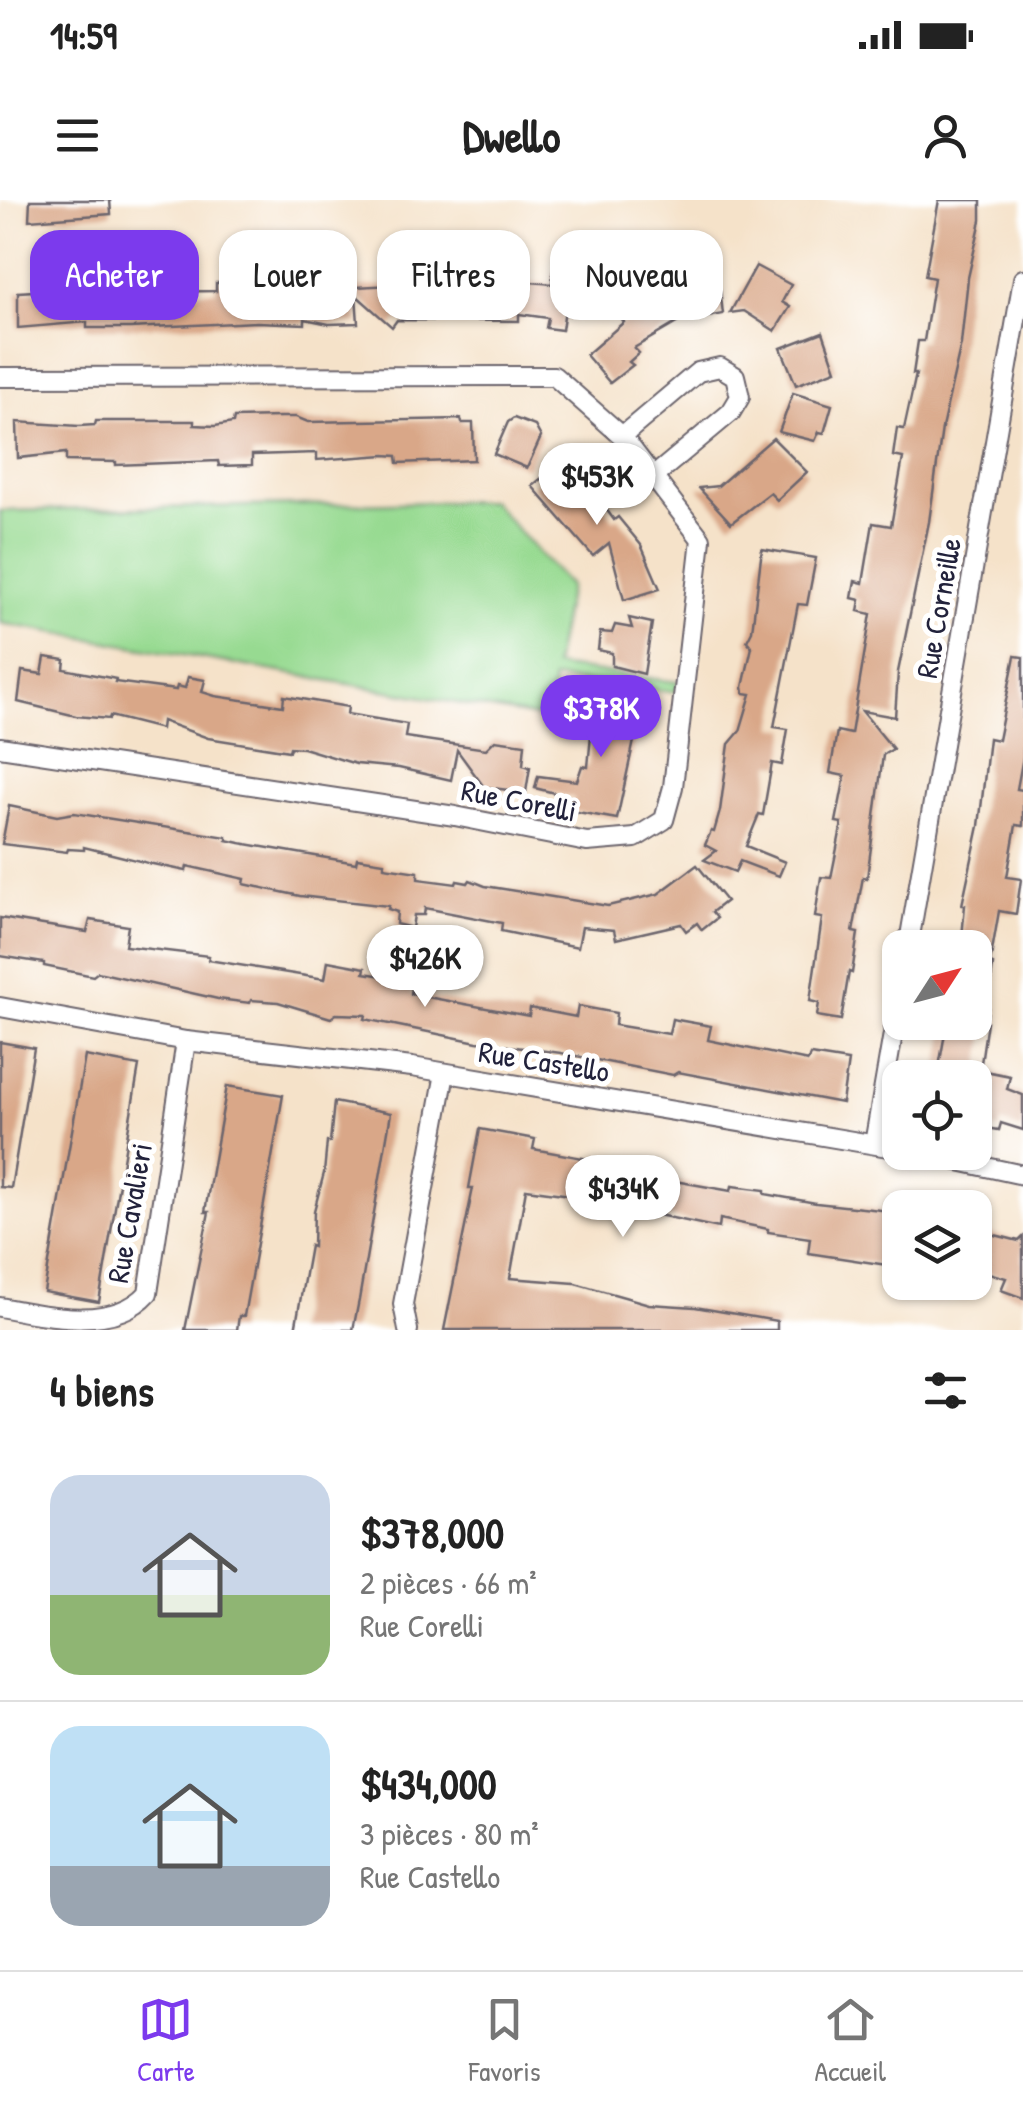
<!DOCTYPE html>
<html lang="fr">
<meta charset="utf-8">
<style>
body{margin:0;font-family:"Patrick Hand",sans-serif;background:#f2f2f2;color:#222;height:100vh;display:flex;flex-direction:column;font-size:38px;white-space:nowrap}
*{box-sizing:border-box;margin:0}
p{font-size:32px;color:#767676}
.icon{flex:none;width:55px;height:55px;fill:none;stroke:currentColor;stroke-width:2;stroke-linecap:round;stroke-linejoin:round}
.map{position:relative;height:1130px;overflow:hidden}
.panel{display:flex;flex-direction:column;background:#fff;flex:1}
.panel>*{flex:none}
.hud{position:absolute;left:30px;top:30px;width:965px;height:90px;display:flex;gap:20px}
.needle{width:65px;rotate:54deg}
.fabs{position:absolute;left:882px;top:730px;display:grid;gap:20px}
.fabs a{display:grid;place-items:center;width:110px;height:110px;border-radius:20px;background:#fff;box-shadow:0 2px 8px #0004;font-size:50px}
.price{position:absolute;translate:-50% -85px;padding:0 22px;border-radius:35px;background:#fff;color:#222;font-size:32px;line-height:65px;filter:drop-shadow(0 2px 5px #0008)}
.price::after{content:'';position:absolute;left:50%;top:60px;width:30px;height:22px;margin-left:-15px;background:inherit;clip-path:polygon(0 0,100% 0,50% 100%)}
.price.on{background:#7c3aed;color:#fff}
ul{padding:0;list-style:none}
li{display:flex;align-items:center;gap:30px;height:250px;padding:0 50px}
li+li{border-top:2px solid #e0e0e0}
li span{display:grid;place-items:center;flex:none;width:280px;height:200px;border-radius:30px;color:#555}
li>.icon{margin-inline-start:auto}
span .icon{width:120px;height:120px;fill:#fffc;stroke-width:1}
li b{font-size:42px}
h2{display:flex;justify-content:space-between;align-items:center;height:120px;padding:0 50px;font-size:42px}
.chip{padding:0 35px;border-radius:30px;background:#fff;box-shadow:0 2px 8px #0004;font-size:35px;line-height:90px}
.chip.on{background:#7c3aed;color:#fff}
.status{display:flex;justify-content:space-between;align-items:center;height:70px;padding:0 50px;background:#fff;direction:ltr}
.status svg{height:28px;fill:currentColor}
header{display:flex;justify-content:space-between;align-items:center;height:130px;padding:0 50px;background:#fff;font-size:45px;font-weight:800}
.tab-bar{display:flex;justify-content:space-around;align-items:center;height:140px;border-top:2px solid #e0e0e0;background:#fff;font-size:28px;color:#767676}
.tab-bar a{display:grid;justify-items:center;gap:5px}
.tab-bar .on{color:#7c3aed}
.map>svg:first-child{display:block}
.green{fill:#97da91;stroke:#5c7e66;stroke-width:2.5}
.building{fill:#d9a788}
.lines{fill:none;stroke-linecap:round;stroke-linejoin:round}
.street-casing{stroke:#6c656d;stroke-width:22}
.street{stroke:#fff;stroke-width:18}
.labels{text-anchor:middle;stroke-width:10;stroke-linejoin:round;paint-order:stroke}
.street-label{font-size:30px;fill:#22223b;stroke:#fff}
</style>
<div class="status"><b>14:59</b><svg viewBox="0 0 49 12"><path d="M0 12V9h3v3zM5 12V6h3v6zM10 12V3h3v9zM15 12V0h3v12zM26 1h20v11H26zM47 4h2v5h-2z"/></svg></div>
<header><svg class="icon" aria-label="menu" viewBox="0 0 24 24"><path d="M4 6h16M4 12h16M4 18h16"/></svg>Dwello<svg class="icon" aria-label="person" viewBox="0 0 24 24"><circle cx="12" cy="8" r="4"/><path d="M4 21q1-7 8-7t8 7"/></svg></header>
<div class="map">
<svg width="1023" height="1130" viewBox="0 0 1023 1130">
<rect width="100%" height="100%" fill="#fff"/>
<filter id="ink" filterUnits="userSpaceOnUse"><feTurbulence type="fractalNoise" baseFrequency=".01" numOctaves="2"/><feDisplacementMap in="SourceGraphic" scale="20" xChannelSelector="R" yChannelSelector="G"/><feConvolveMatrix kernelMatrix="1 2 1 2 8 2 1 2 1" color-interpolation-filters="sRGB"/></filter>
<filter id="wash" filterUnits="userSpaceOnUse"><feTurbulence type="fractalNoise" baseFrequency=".0048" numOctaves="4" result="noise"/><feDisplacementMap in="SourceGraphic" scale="40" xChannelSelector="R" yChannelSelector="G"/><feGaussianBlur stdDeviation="2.25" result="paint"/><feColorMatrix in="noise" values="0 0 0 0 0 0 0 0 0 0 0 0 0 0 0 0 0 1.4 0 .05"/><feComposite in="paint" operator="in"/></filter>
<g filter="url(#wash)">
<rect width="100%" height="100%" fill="#f5e2c9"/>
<path class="green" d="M 491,301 L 569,386 L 554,466 L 678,482 L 677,492 L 553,479 L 549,519 L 0,423 L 0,311 Z"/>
<g id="blocks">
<g class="building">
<path d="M 30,0 L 110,0 L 111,14 L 29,20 Z"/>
<path d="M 939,0 L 981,0 L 981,20 L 968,78 L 961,144 L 942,228 L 929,322 L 898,472 L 895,517 L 862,511 L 893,549 L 883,555 L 867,678 L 863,677 L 853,732 L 858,733 L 852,773 L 849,772 L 841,820 L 817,816 L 819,803 L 810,801 L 822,718 L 815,717 L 821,677 L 831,678 L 842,623 L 836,622 L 845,576 L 830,573 L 837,531 L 851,534 L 871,414 L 858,411 L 860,400 L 852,398 L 855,381 L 863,383 L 873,323 L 891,326 L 903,258 L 893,256 L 897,228 L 904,229 L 916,174 L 913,174 L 918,141 L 924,141 L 934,78 L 925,76 Z"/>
<path d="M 756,66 L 791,85 L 782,102 L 790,107 L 775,131 L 744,111 L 730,113 Z"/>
<path d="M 508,68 L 508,80 L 552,84 L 553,71 L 570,74 L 562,130 L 546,128 L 548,118 L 519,114 L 519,121 L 397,120 L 392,127 L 356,95 L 358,123 L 329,124 L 305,119 L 305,124 L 257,122 L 130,128 L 87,128 L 87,122 L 18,128 L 18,92 L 105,87 L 159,87 L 159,92 L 216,91 L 216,83 L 304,81 L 355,80 L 356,87 L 430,83 L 430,80 L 488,78 L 488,69 Z"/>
<path d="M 718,71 L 723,114 L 707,117 L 705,114 L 683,121 L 677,76 Z"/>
<path d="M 650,82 L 678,122 L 634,148 L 639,153 L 629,162 L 633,165 L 610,183 L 586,155 L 624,122 L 615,108 Z"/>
<path d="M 823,132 L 836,170 L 796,185 L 781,148 Z"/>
<path d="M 793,193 L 832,205 L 824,233 L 819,232 L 815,241 L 779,232 Z"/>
<path d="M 281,217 L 296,217 L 308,222 L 461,219 L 462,223 L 473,223 L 474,260 L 398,263 L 397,256 L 385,255 L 317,260 L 317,253 L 252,255 L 252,265 L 219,266 L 218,261 L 116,265 L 116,262 L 66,261 L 66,253 L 18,258 L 17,222 L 79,226 L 95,225 L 96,221 L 194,221 L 194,225 L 215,226 L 233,223 L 234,218 Z"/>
<path d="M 514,218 L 535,226 L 541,237 L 527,268 L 494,254 L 508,222 Z"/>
<path d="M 773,238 L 807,272 L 777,300 L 770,293 L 731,323 L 699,288 L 718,286 Z"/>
<path d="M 564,260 L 580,280 L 585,280 L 614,320 L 618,317 L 641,345 L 660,389 L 624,400 L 609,343 L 593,356 L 532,286 Z"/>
<path d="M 762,349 L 816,358 L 807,405 L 798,404 L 774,527 L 788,529 L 782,565 L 772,563 L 763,615 L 759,614 L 746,646 L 785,662 L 779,676 L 740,661 L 735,672 L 704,660 L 716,651 L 705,645 L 711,631 L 714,632 L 720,611 L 729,544 L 740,531 L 751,494 L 744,493 L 743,487 L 752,447 L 747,441 L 752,431 Z"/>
<path d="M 629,418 L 652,423 L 644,474 L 612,466 L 612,453 L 598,450 L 600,432 L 612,433 L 615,425 L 632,428 Z"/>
<path d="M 1015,456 L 1023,457 L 1023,557 L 1017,589 L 1023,590 L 1023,626 L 1016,625 L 1007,677 L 1021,679 L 1016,714 L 999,711 L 990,763 L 993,764 L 987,817 L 975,817 L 975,748 L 961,748 L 965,705 L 962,705 L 979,626 L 989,538 L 998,540 Z"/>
<path d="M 45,457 L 65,460 L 64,469 L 116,479 L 115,482 L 176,490 L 177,486 L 185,488 L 188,477 L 205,480 L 202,492 L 215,496 L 283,506 L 284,496 L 348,507 L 347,514 L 407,524 L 405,537 L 486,549 L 495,540 L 525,544 L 523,565 L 530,567 L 526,592 L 484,587 L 457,550 L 451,580 L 399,568 L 356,564 L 303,548 L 290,547 L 289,551 L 208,538 L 162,521 L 161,529 L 110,516 L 109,519 L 76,516 L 18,502 L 22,471 L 42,474 Z"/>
<path d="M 586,497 L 633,504 L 632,516 L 639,518 L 617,619 L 572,611 L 574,598 L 535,588 L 538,576 L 577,581 L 582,566 L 588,567 L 592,524 L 583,523 Z"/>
<path d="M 9,606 L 57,616 L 74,613 L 227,637 L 227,640 L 240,643 L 356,663 L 357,658 L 384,662 L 384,667 L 418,672 L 418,679 L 456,684 L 457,681 L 468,683 L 470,680 L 485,686 L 608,706 L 658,694 L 697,665 L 726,701 L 712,712 L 717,718 L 702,730 L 697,723 L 686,731 L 681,724 L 616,739 L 614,730 L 582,727 L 578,747 L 501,731 L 502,723 L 425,708 L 424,715 L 414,715 L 412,728 L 396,724 L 397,712 L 388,709 L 389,706 L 300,696 L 244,684 L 245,679 L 187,666 L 186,671 L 148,663 L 84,647 L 84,650 L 68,649 L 67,652 L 2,644 Z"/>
<path d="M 0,718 L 87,732 L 90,720 L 128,726 L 125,746 L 209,756 L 208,760 L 325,779 L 328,761 L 365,768 L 364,773 L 413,781 L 411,794 L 529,816 L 530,808 L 576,817 L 578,806 L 616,813 L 615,825 L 669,834 L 672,819 L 711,826 L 708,840 L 808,861 L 810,855 L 848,861 L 842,903 L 678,872 L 673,875 L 561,853 L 477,842 L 365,819 L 366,815 L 336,814 L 331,818 L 278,802 L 251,800 L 250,803 L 218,799 L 98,772 L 93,776 L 44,766 L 44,763 L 0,756 Z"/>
<path d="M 947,822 L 987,822 L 980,870 L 1010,876 L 1007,889 L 1023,895 L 1023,930 L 1001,923 L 999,930 L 975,926 L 975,878 L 937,878 Z"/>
<path d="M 0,842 L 34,848 L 11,988 L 0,987 Z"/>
<path d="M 85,856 L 139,866 L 99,1102 L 44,1092 Z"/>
<path d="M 227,886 L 283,895 L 261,1021 L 244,1116 L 239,1116 L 237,1130 L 185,1130 L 209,1012 L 205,1012 L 210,982 Z"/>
<path d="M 334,902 L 391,913 L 359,1100 L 353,1130 L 295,1130 L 310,1046 L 313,1047 L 314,1011 L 324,973 L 327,942 L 330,942 Z"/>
<path d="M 480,929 L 535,939 L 533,949 L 599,961 L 598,966 L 642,970 L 641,975 L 731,991 L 732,986 L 765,990 L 765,994 L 816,1003 L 900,1012 L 900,1067 L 808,1053 L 810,1038 L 768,1032 L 768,1029 L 720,1019 L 719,1028 L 635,1010 L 634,1016 L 598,1010 L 600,999 L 526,989 L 510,1078 L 575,1083 L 649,1104 L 695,1107 L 777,1121 L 777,1130 L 444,1130 L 473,988 L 469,988 Z"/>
<path d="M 975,1030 L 1019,1041 L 1023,1037 L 1023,1098 L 1001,1090 L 1006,1078 L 975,1069 Z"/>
</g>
</g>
</g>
<g filter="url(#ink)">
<use href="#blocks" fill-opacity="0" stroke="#6c656d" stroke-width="2.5"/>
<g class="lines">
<defs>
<g id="street">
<path d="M 0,177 L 554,176 L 622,236 L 701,339 L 673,587 L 664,620 L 635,638 L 587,642 L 455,616 L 0,547"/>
<path d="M 622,236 L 698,172 L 720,167 L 735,176 L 740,197 L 731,212 L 653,277"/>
<path d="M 908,748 L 1023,79"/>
<path d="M 0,807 L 186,841 L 412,867 L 900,949"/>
<path d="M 874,944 L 900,793"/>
<path d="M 917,952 L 1023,975"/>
<path d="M 0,1107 C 51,1117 115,1130 148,1093 L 186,841"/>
<path d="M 408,1130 L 403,1104 L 445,873"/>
</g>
</defs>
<use href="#street" class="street-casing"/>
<use href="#street" class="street"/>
</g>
</g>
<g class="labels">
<g class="street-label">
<text transform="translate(939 408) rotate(-80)" y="10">Rue Corneille</text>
<text transform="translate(519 601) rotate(11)" y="10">Rue Corelli</text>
<text transform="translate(544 862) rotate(9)" y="10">Rue Castello</text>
<text transform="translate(130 1013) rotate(-80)" y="10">Rue Cavalieri</text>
</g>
</g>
</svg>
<div class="fabs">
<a><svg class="needle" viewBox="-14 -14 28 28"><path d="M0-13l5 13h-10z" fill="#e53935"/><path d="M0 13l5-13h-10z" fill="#767676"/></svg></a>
<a><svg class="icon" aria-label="locate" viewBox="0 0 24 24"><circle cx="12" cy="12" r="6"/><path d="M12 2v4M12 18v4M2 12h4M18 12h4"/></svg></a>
<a><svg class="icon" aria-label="layers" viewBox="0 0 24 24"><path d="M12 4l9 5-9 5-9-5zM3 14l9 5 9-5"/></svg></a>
</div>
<b class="price" style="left:597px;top:328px">$453K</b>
<b class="price on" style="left:601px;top:560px">$378K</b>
<b class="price" style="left:425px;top:810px">$426K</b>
<b class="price" style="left:623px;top:1040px">$434K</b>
<div class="hud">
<a class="chip on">Acheter</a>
<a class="chip">Louer</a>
<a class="chip">Filtres</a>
<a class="chip">Nouveau</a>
</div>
</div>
<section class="panel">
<h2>4 biens<svg class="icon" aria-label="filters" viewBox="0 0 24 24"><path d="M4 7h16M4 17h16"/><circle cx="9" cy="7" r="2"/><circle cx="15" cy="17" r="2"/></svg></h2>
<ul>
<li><span style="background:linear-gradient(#c9d6e8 60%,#8fb573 0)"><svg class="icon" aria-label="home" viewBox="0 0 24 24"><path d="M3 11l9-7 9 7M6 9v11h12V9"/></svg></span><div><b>$378,000</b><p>2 pièces · 66 m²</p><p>Rue Corelli</p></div></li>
<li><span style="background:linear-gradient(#bfe0f5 70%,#9aa5b1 0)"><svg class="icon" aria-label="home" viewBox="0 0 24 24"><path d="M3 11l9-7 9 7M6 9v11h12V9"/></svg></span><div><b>$434,000</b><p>3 pièces · 80 m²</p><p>Rue Castello</p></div></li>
</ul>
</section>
<nav class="tab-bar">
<a class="on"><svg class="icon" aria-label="map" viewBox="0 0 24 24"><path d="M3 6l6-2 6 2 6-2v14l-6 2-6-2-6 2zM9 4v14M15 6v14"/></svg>Carte</a>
<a><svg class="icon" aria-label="saved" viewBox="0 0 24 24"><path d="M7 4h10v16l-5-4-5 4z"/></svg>Favoris</a>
<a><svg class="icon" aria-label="home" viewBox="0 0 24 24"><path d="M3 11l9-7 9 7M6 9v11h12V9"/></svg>Accueil</a>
</nav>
